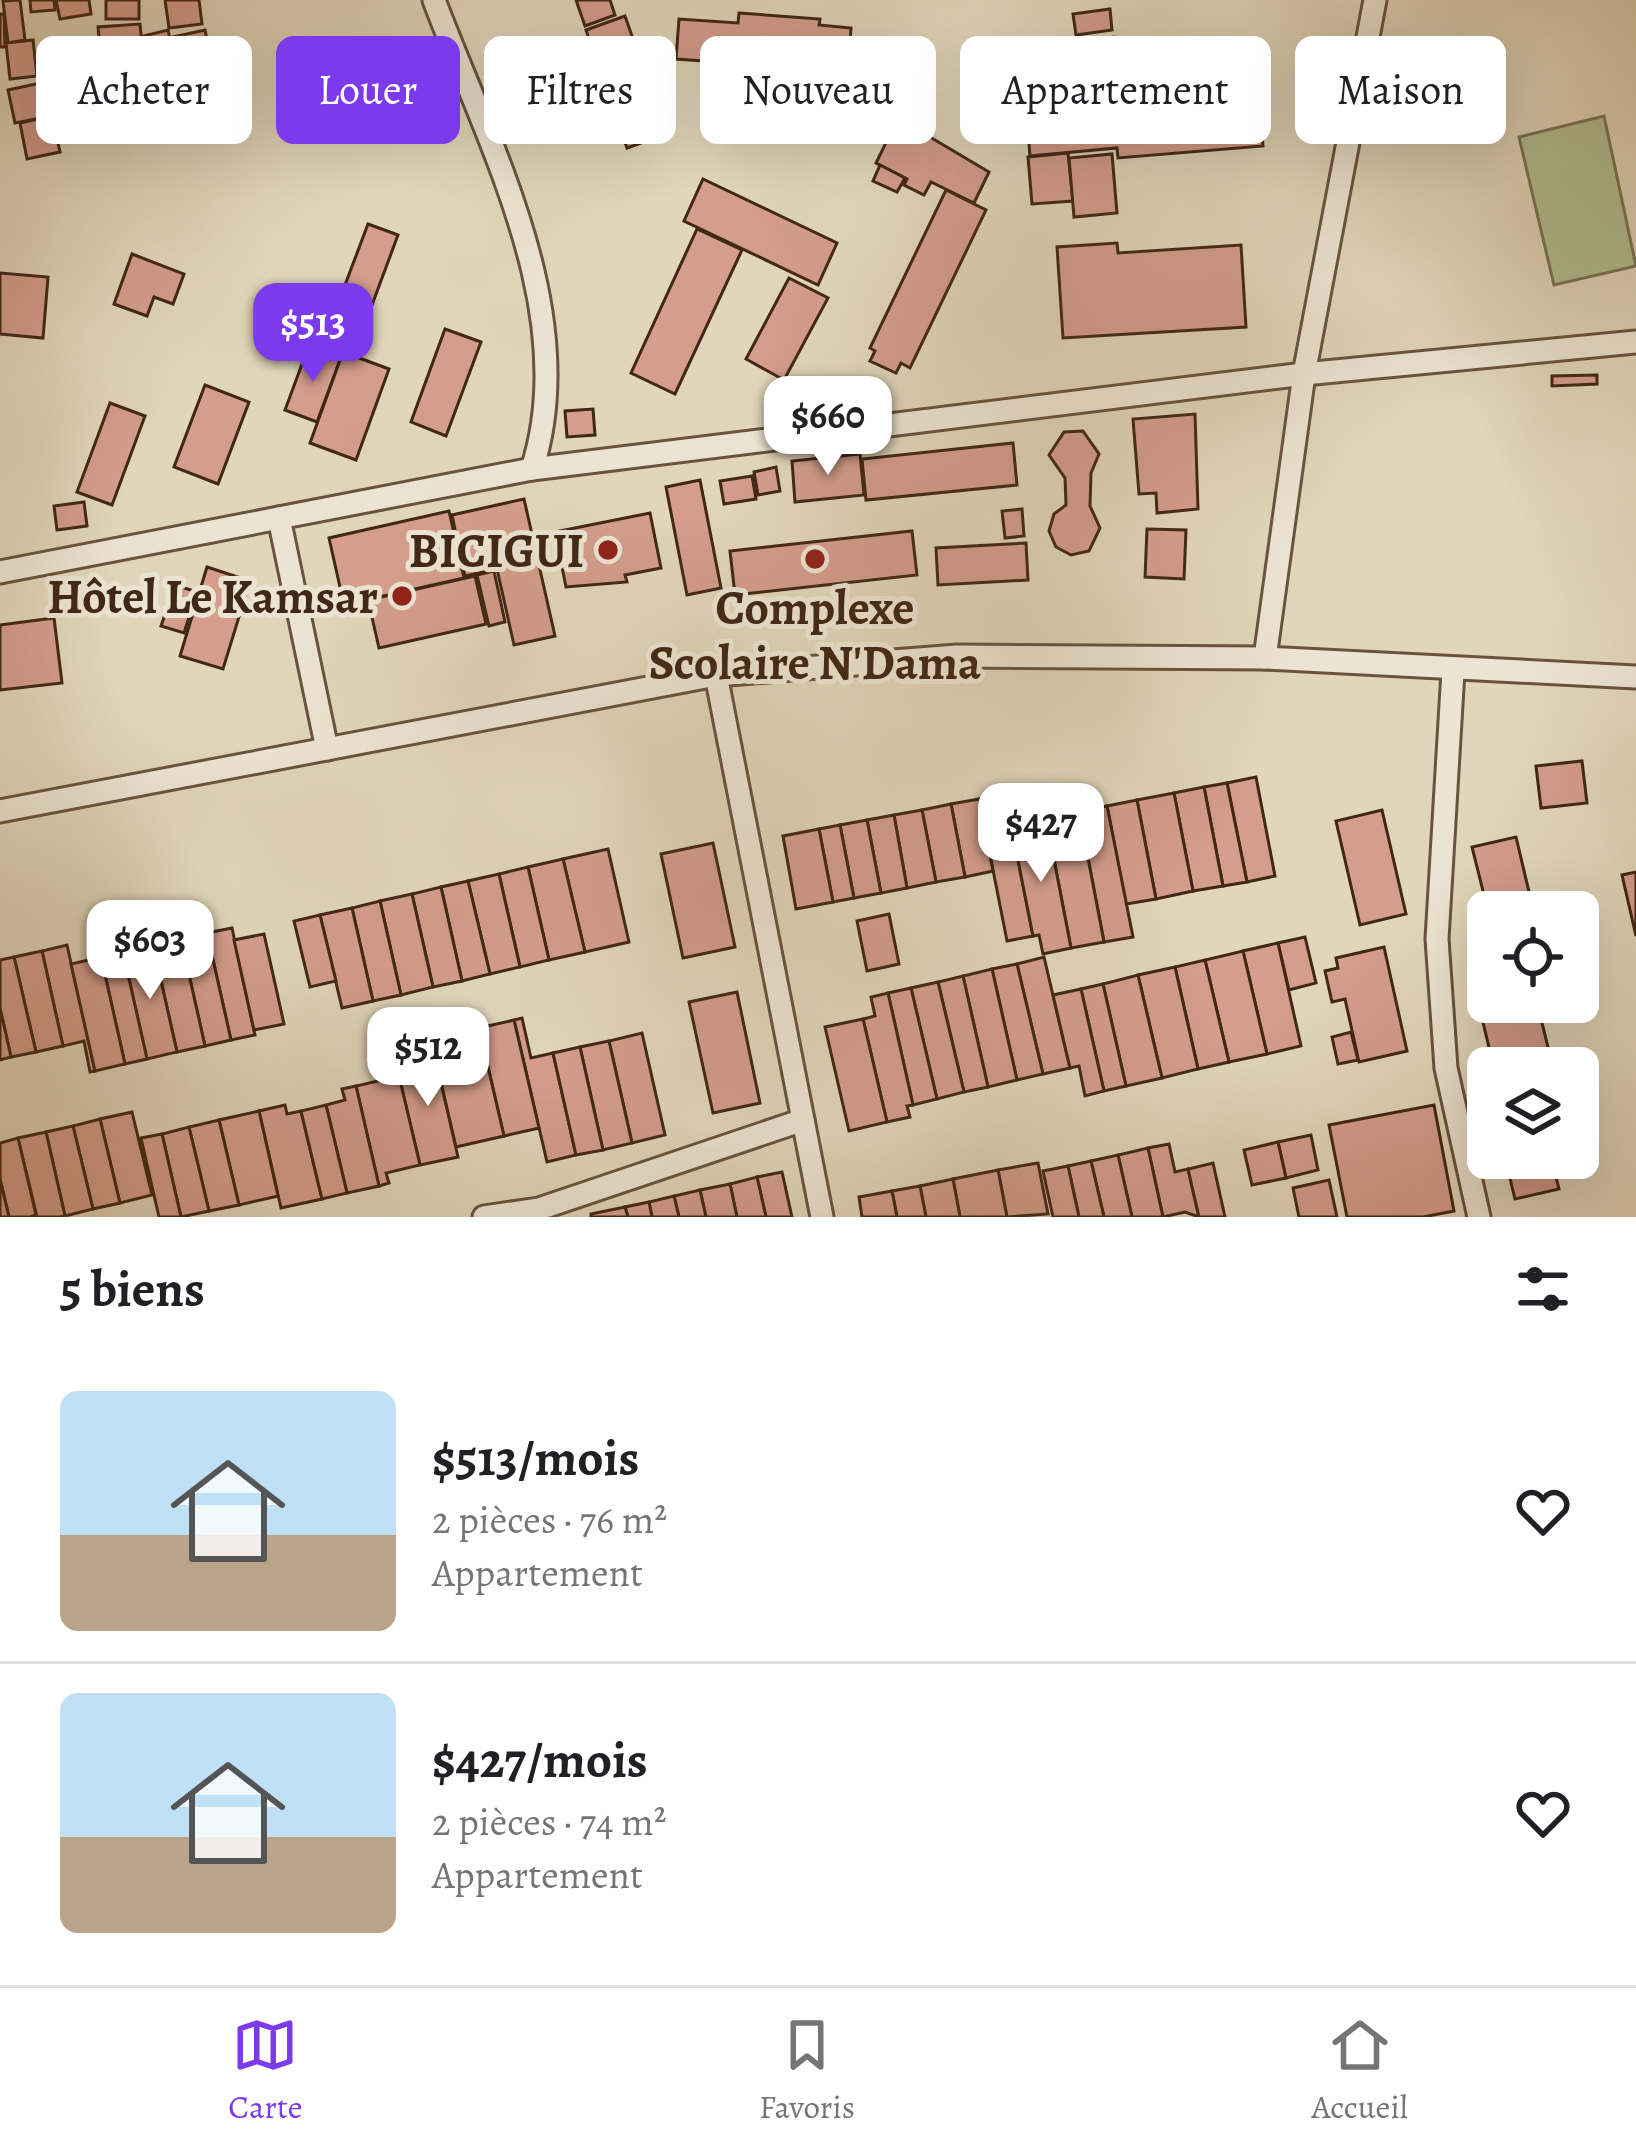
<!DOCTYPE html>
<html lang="fr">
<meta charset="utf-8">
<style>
body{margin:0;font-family:Alegreya,serif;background:#f2f2f2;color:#202124;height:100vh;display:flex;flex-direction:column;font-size:45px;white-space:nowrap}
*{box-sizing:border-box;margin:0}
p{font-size:39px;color:#757577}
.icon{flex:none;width:66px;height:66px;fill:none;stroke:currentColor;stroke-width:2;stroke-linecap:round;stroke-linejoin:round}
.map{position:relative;height:1217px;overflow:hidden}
.side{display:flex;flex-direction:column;background:#fff;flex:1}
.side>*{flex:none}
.top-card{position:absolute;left:36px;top:36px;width:1566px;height:108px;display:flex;gap:24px}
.tools{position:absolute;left:1467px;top:891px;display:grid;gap:24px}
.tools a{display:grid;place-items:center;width:132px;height:132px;border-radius:18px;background:#fff;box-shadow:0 12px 48px #0002;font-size:60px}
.price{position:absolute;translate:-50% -102px;padding:0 27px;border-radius:24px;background:#fff;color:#222;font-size:39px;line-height:78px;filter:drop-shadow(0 3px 6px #0008)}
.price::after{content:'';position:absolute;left:50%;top:72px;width:36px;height:27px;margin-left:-18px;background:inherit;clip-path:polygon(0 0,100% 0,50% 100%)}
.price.on{background:#7c3aed;color:#fff}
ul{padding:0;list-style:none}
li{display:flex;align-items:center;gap:36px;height:300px;padding:0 60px}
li+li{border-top:3px solid #e0e0e0}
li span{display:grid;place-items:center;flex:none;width:336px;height:240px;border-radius:18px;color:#555}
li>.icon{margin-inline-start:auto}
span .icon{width:144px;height:144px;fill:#fffc;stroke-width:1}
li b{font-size:51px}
h2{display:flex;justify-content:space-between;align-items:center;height:144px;padding:0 60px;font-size:51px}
.pill{padding:0 42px;border-radius:18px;background:#fff;box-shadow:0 12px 48px #0002;font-size:42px;line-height:108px}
.pill.on{background:#7c3aed;color:#fff}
.dock{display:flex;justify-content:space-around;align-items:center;height:168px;border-top:3px solid #e0e0e0;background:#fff;font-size:33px;color:#757577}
.dock a{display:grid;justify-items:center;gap:6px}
.dock .on{color:#7c3aed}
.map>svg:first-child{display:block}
.green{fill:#b0be92;stroke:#787254;stroke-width:3}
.building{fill:#d49d8c;stroke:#412715;stroke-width:3}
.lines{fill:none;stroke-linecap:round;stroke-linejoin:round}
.street-casing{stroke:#69533e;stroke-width:27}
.street{stroke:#ece4d3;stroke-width:21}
.poi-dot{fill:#8f2418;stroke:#ece4d3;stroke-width:4.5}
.labels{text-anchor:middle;stroke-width:10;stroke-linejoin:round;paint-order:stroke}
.poi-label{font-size:48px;font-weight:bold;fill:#412715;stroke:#ece4d3;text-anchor:end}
</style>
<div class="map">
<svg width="1636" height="1217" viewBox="0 0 1636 1217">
<rect width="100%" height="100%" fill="#e1d6bb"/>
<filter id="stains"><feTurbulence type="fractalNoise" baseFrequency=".00167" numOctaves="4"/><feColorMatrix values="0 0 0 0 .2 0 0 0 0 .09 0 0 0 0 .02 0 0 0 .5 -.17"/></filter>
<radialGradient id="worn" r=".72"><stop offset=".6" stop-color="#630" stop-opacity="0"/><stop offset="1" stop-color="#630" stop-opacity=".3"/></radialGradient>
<path class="green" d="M 1604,116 L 1636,266 L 1554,285 L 1519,137 Z"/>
<g class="building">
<path d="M 20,0 L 25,40 L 8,43 L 3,1 Z"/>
<path d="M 30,0 L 54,0 L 55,10 L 31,12 Z"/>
<path d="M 56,0 L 89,0 L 91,14 L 60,19 Z"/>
<rect x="106" y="0" width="33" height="19"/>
<path d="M 165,0 L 199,0 L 202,24 L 169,28 Z"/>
<path d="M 576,0 L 610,0 L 615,15 L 585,26 Z"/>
<path d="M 1110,9 L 1112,30 L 1076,35 L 1073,14 Z"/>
<path d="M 739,13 L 820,19 L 819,25 L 851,28 L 848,71 L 676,59 L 679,19 L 738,23 Z"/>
<path d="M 0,14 L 4,14 L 5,47 L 0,47 Z"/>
<path d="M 625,16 L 666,134 L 627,148 L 586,30 Z"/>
<path d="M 140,24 L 144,66 L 102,69 L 98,27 Z"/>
<path d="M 168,30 L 174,58 L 149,63 L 143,36 Z"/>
<path d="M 205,30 L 211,59 L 179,66 L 173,37 Z"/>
<path d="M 1115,37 L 1118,73 L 1095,75 L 1096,90 L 1060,93 L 1056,42 Z"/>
<path d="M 33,40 L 37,76 L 10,79 L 6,43 Z"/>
<path d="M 78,46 L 83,72 L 41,79 L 37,53 Z"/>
<path d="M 79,75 L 83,91 L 50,99 L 47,82 Z"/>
<path d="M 1257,77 L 1263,146 L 1118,158 L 1117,148 L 1030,156 L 1025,97 Z"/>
<path d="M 45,82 L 51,116 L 15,123 L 8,90 Z"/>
<path d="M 52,116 L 60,152 L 27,159 L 20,123 Z"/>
<path d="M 898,118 L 989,172 L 974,203 L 931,182 L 924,195 L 904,185 L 907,179 L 876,163 Z"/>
<path d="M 1068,153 L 1073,201 L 1032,204 L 1028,157 Z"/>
<path d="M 1112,154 L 1117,213 L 1074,217 L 1069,158 Z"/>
<path d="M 880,165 L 905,178 L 897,192 L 873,181 Z"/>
<path d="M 703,179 L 837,243 L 818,285 L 684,221 Z"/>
<path d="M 946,190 L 986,210 L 910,368 L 901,363 L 896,373 L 870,361 L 875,351 L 870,348 Z"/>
<path d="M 368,224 L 398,235 L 369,313 L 339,301 Z"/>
<path d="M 697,229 L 742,250 L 675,394 L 631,373 Z"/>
<path d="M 1117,243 L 1118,253 L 1241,245 L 1246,327 L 1063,338 L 1057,247 Z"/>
<path d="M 132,254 L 184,274 L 173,304 L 154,297 L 147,316 L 114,304 Z"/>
<path d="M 0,273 L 48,277 L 43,338 L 0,334 Z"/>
<path d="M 789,278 L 828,298 L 784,380 L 746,359 Z"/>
<path d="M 275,303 L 315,317 L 306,342 L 266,327 Z"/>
<path d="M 445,329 L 481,342 L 446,436 L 411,422 Z"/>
<path d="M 308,348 L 340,360 L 317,422 L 285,410 Z"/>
<path d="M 343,352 L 389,369 L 356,460 L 310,443 Z"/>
<path d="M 1597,375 L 1597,384 L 1552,386 L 1552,376 Z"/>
<path d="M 205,385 L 249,402 L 218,484 L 174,467 Z"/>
<path d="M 110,403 L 145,416 L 112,505 L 77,492 Z"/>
<path d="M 593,409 L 595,435 L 567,437 L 565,411 Z"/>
<path d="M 1195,414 L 1198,509 L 1157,513 L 1156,493 L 1139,494 L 1133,419 Z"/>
<path d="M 1083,431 L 1099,454 L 1091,473 L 1090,506 L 1100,528 L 1089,551 L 1071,555 L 1056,547 L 1049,531 L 1054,514 L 1066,505 L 1065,478 L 1049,455 L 1064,432 Z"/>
<path d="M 1013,443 L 1017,485 L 866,500 L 862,459 Z"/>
<path d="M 860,454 L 864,495 L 795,502 L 792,461 Z"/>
<path d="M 776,467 L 780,491 L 758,495 L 754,472 Z"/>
<path d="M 752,476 L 756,499 L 724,504 L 720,481 Z"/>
<path d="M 700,480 L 721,588 L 687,595 L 666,487 Z"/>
<path d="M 524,499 L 555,636 L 514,645 L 497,569 L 465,576 L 452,515 Z"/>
<path d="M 84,502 L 87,526 L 57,530 L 54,506 Z"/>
<path d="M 1022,509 L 1024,536 L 1005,538 L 1002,511 Z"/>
<path d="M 449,511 L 464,578 L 344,605 L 329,538 Z"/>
<path d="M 650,513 L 661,568 L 625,575 L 627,582 L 566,587 L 555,532 Z"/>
<path d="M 1147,529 L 1186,530 L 1184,579 L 1145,577 Z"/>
<path d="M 912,531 L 917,575 L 735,595 L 730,551 Z"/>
<path d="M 1026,543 L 1028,580 L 938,585 L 936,548 Z"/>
<path d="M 207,567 L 250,581 L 223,669 L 180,656 Z"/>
<path d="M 494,571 L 505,622 L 489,626 L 477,575 Z"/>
<path d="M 475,576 L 486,624 L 379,648 L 368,600 Z"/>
<path d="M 175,585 L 197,592 L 184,633 L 161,626 Z"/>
<path d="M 54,618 L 62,683 L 0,690 L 0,625 Z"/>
<path d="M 1582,761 L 1587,803 L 1541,808 L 1536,766 Z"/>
<path d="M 1256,777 L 1275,876 L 1247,882 L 1227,783 Z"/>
<path d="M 1227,783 L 1247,882 L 1223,886 L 1204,787 Z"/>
<path d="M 1204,787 L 1223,886 L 1193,891 L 1174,793 Z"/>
<path d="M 1005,793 L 1033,936 L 1007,941 L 979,799 Z"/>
<path d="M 1174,793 L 1193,891 L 1156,899 L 1137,800 Z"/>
<path d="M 979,799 L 993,871 L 965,877 L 951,804 Z"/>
<path d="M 1137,800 L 1156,899 L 1126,904 L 1107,806 Z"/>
<path d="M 951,804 L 965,877 L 936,882 L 922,810 Z"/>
<path d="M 1107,806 L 1133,937 L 1104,942 L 1079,811 Z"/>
<path d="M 922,810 L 936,882 L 907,888 L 894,815 Z"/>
<path d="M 1382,810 L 1406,914 L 1360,925 L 1336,821 Z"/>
<path d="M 1079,811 L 1104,942 L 1071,948 L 1046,818 Z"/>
<path d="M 894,815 L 907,888 L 881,893 L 867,820 Z"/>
<path d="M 1046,818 L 1071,948 L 1043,954 L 1039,935 L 1033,936 L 1011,825 Z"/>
<path d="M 867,820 L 881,893 L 854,898 L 840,825 Z"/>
<path d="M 840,825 L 854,898 L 833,902 L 819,829 Z"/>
<path d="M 819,829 L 833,902 L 796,909 L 783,836 Z"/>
<path d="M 1516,837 L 1529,892 L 1486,903 L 1472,847 Z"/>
<path d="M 713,843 L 735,947 L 683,958 L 661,854 Z"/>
<path d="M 608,849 L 629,942 L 585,952 L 563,859 Z"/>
<path d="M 563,859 L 585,952 L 549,960 L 528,867 Z"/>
<path d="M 528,867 L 549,960 L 520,967 L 499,874 Z"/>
<path d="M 1636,872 L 1636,936 L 1622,875 Z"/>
<path d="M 499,874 L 520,967 L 490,974 L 468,881 Z"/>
<path d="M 468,881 L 490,974 L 462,981 L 441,887 Z"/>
<path d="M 441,887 L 462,981 L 433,987 L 412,894 Z"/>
<path d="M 412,894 L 433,987 L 401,995 L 380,901 Z"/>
<path d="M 380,901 L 401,995 L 373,1001 L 352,908 Z"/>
<path d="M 352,908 L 373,1001 L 342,1008 L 320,915 Z"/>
<path d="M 889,914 L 899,964 L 867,971 L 857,921 Z"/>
<path d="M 320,915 L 336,981 L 310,987 L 294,921 Z"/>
<path d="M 232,928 L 255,1035 L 231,1040 L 207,933 Z"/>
<path d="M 207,933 L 231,1040 L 205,1046 L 181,939 Z"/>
<path d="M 264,934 L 284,1024 L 254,1030 L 234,940 Z"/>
<path d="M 1305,937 L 1316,983 L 1289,990 L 1278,943 Z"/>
<path d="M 181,939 L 205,1046 L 177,1052 L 153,945 Z"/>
<path d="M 1278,943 L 1301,1046 L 1267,1054 L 1243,951 Z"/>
<path d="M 67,945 L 95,1071 L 90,1072 L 84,1041 L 63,1046 L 42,951 Z"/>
<path d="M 153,945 L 177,1052 L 147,1059 L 123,952 Z"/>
<path d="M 1384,947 L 1407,1051 L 1359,1062 L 1345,999 L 1332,1002 L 1325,971 L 1338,968 L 1336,958 Z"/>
<path d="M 42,951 L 63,1046 L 36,1052 L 14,957 Z"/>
<path d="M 1243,951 L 1267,1054 L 1229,1062 L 1205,960 Z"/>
<path d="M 123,952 L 147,1059 L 125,1064 L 101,957 Z"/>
<path d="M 14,957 L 36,1052 L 11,1057 L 0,1008 L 0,960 Z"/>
<path d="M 101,957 L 125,1064 L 95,1071 L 71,964 Z"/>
<path d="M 1044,957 L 1070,1068 L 1043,1074 L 1017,964 Z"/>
<path d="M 1205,960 L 1229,1062 L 1198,1069 L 1175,967 Z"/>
<path d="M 1017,964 L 1043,1074 L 1017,1080 L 992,969 Z"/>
<path d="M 1175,967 L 1198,1069 L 1162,1078 L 1138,975 Z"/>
<path d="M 992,969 L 1017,1080 L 988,1087 L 963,976 Z"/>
<path d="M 1488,969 L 1488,1002 L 1537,1002 L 1552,1064 L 1494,1068 L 1471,973 Z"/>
<path d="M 1138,975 L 1162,1078 L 1126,1086 L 1103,984 Z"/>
<path d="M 963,976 L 988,1087 L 964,1092 L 938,982 Z"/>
<path d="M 938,982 L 964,1092 L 937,1099 L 911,988 Z"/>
<path d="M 1103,984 L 1126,1086 L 1104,1091 L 1081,989 Z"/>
<path d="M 911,988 L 937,1099 L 913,1105 L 888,993 Z"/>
<path d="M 1081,989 L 1104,1091 L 1085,1096 L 1079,1066 L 1070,1068 L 1053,995 Z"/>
<path d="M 737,992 L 760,1103 L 713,1113 L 689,1002 Z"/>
<path d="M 888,993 L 913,1105 L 907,1106 L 910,1117 L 887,1122 L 863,1019 L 875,1016 L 871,997 Z"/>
<path d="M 0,1008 L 11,1057 L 0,1060 Z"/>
<path d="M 522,1018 L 531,1058 L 553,1053 L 576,1155 L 547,1162 L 514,1020 Z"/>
<path d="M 863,1019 L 887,1122 L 849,1131 L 825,1027 Z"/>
<path d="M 514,1020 L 539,1128 L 504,1136 L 479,1028 Z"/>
<path d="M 479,1028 L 504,1136 L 456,1147 L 431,1040 Z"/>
<path d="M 1351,1032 L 1358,1060 L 1338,1064 L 1332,1037 Z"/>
<path d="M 642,1033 L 665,1135 L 632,1143 L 609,1041 Z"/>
<path d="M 431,1040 L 458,1157 L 420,1165 L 399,1076 L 419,1071 L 413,1044 Z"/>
<path d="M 609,1041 L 632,1143 L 603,1150 L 580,1047 Z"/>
<path d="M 580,1047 L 603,1150 L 576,1155 L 553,1053 Z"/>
<path d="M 399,1076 L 420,1165 L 386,1173 L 389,1183 L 379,1186 L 356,1086 Z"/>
<path d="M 356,1086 L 379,1186 L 347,1193 L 326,1105 L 345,1100 L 342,1089 Z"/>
<path d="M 285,1105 L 287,1114 L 301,1111 L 322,1199 L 281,1208 L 259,1111 Z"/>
<path d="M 326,1105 L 347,1193 L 322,1199 L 301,1111 Z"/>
<path d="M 1434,1105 L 1454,1211 L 1423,1217 L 1347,1217 L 1329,1125 Z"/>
<path d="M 259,1111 L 278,1196 L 239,1205 L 219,1120 Z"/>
<path d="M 132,1112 L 152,1195 L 120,1203 L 100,1119 Z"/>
<path d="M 100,1119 L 120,1203 L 93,1209 L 73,1126 Z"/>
<path d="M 219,1120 L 239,1205 L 209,1211 L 189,1127 Z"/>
<path d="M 73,1126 L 93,1209 L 65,1216 L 46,1132 Z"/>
<path d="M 189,1127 L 209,1211 L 181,1217 L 162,1134 Z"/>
<path d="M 46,1132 L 65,1216 L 59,1217 L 37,1217 L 18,1138 Z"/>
<path d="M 162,1134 L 181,1217 L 159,1217 L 141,1138 Z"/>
<path d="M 1311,1135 L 1318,1170 L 1286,1178 L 1278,1142 Z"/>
<path d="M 18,1138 L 36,1215 L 30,1217 L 9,1217 L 0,1179 L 0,1143 Z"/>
<path d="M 1278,1142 L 1286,1178 L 1252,1185 L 1244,1150 Z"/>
<path d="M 1169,1144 L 1175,1172 L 1188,1169 L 1199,1217 L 1185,1212 L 1163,1217 L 1148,1148 Z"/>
<path d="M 1148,1148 L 1163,1217 L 1132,1217 L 1118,1155 Z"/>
<path d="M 1118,1155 L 1132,1217 L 1104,1217 L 1091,1161 Z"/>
<path d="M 1505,1158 L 1551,1158 L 1559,1189 L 1515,1199 Z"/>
<path d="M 1091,1161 L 1104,1217 L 1079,1217 L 1068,1166 Z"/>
<path d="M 1038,1163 L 1048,1214 L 1007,1217 L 998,1170 Z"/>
<path d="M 1213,1163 L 1225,1217 L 1199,1217 L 1188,1169 Z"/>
<path d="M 1068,1166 L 1079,1217 L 1053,1217 L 1043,1171 Z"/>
<path d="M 998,1170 L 1007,1217 L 960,1217 L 953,1179 Z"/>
<path d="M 782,1172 L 792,1217 L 766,1217 L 757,1177 Z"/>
<path d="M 757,1177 L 766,1217 L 737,1217 L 730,1184 Z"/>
<path d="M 0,1179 L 9,1217 L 0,1217 Z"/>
<path d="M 953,1179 L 960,1217 L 926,1217 L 920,1186 Z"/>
<path d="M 1329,1180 L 1337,1217 L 1299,1217 L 1293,1188 Z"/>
<path d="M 730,1184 L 737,1217 L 706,1217 L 700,1190 Z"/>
<path d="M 920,1186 L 926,1217 L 897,1217 L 892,1191 Z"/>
<path d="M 700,1190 L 706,1217 L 679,1217 L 674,1196 Z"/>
<path d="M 892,1191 L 897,1217 L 862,1217 L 859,1197 Z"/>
<path d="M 674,1196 L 679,1217 L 652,1217 L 649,1202 Z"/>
<path d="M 649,1202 L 652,1217 L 628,1217 L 625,1207 Z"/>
<path d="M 625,1207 L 628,1217 L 591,1217 L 591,1214 Z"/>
</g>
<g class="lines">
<defs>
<g id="street">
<path d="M 434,0 C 488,144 582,314 532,469"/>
<path d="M 279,518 L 327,749"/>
<path d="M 0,572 L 532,469 L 1304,374 L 1636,342"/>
<path d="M 1265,658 L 1304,374 L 1375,0"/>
<path d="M 1453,671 L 1437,939 L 1446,1068 L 1479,1217"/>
<path d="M 716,675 L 822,1217"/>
<path d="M 0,811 L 716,675 L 957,656 L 1265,658 L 1636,677"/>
<path d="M 484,1217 L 539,1209 L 803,1120"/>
</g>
</defs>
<use href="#street" class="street-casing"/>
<use href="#street" class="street"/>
</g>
<g class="poi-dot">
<circle cx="608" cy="550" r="12"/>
<circle cx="815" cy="559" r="12"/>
<circle cx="402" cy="596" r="12"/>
</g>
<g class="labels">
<g class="poi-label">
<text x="584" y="567">BICIGUI</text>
<text x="378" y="613">Hôtel Le Kamsar</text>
<text x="815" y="624" text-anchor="middle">Complexe<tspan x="815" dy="55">Scolaire N'Dama</tspan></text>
</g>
</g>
<rect width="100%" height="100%" filter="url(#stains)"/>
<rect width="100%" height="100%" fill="url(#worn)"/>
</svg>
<div class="tools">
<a><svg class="icon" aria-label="locate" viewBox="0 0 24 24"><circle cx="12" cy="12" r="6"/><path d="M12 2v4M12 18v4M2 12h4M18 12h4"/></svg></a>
<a><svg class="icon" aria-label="layers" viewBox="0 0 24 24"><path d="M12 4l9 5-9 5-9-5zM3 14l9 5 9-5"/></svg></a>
</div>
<b class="price on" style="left:313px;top:385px">$513</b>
<b class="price" style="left:828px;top:478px">$660</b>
<b class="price" style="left:1041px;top:885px">$427</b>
<b class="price" style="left:150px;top:1002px">$603</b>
<b class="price" style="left:428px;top:1109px">$512</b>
<div class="top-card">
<a class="pill">Acheter</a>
<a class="pill on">Louer</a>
<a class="pill">Filtres</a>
<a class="pill">Nouveau</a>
<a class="pill">Appartement</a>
<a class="pill">Maison</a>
</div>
</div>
<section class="side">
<h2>5 biens<svg class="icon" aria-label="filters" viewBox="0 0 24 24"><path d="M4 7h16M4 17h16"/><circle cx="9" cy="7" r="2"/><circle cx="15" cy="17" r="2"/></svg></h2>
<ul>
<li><span style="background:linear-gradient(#bfe0f5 60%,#b9a48a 0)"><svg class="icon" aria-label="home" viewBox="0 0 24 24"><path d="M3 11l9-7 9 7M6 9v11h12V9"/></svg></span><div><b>$513/mois</b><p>2 pièces · 76 m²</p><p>Appartement</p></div><svg class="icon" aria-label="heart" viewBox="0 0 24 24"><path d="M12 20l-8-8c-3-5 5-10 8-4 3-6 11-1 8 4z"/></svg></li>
<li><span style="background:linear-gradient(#bfe0f5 60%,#b9a48a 0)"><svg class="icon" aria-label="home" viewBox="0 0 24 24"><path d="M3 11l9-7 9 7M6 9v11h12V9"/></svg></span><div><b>$427/mois</b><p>2 pièces · 74 m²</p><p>Appartement</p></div><svg class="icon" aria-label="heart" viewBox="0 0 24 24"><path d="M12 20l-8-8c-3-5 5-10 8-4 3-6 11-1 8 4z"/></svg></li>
</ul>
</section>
<nav class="dock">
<a class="on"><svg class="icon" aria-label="map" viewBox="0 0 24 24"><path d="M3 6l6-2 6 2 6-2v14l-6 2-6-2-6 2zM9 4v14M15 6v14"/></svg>Carte</a>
<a><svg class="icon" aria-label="saved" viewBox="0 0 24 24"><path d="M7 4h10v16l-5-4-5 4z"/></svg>Favoris</a>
<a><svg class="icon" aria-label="home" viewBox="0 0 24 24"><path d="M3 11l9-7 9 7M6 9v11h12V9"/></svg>Accueil</a>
</nav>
